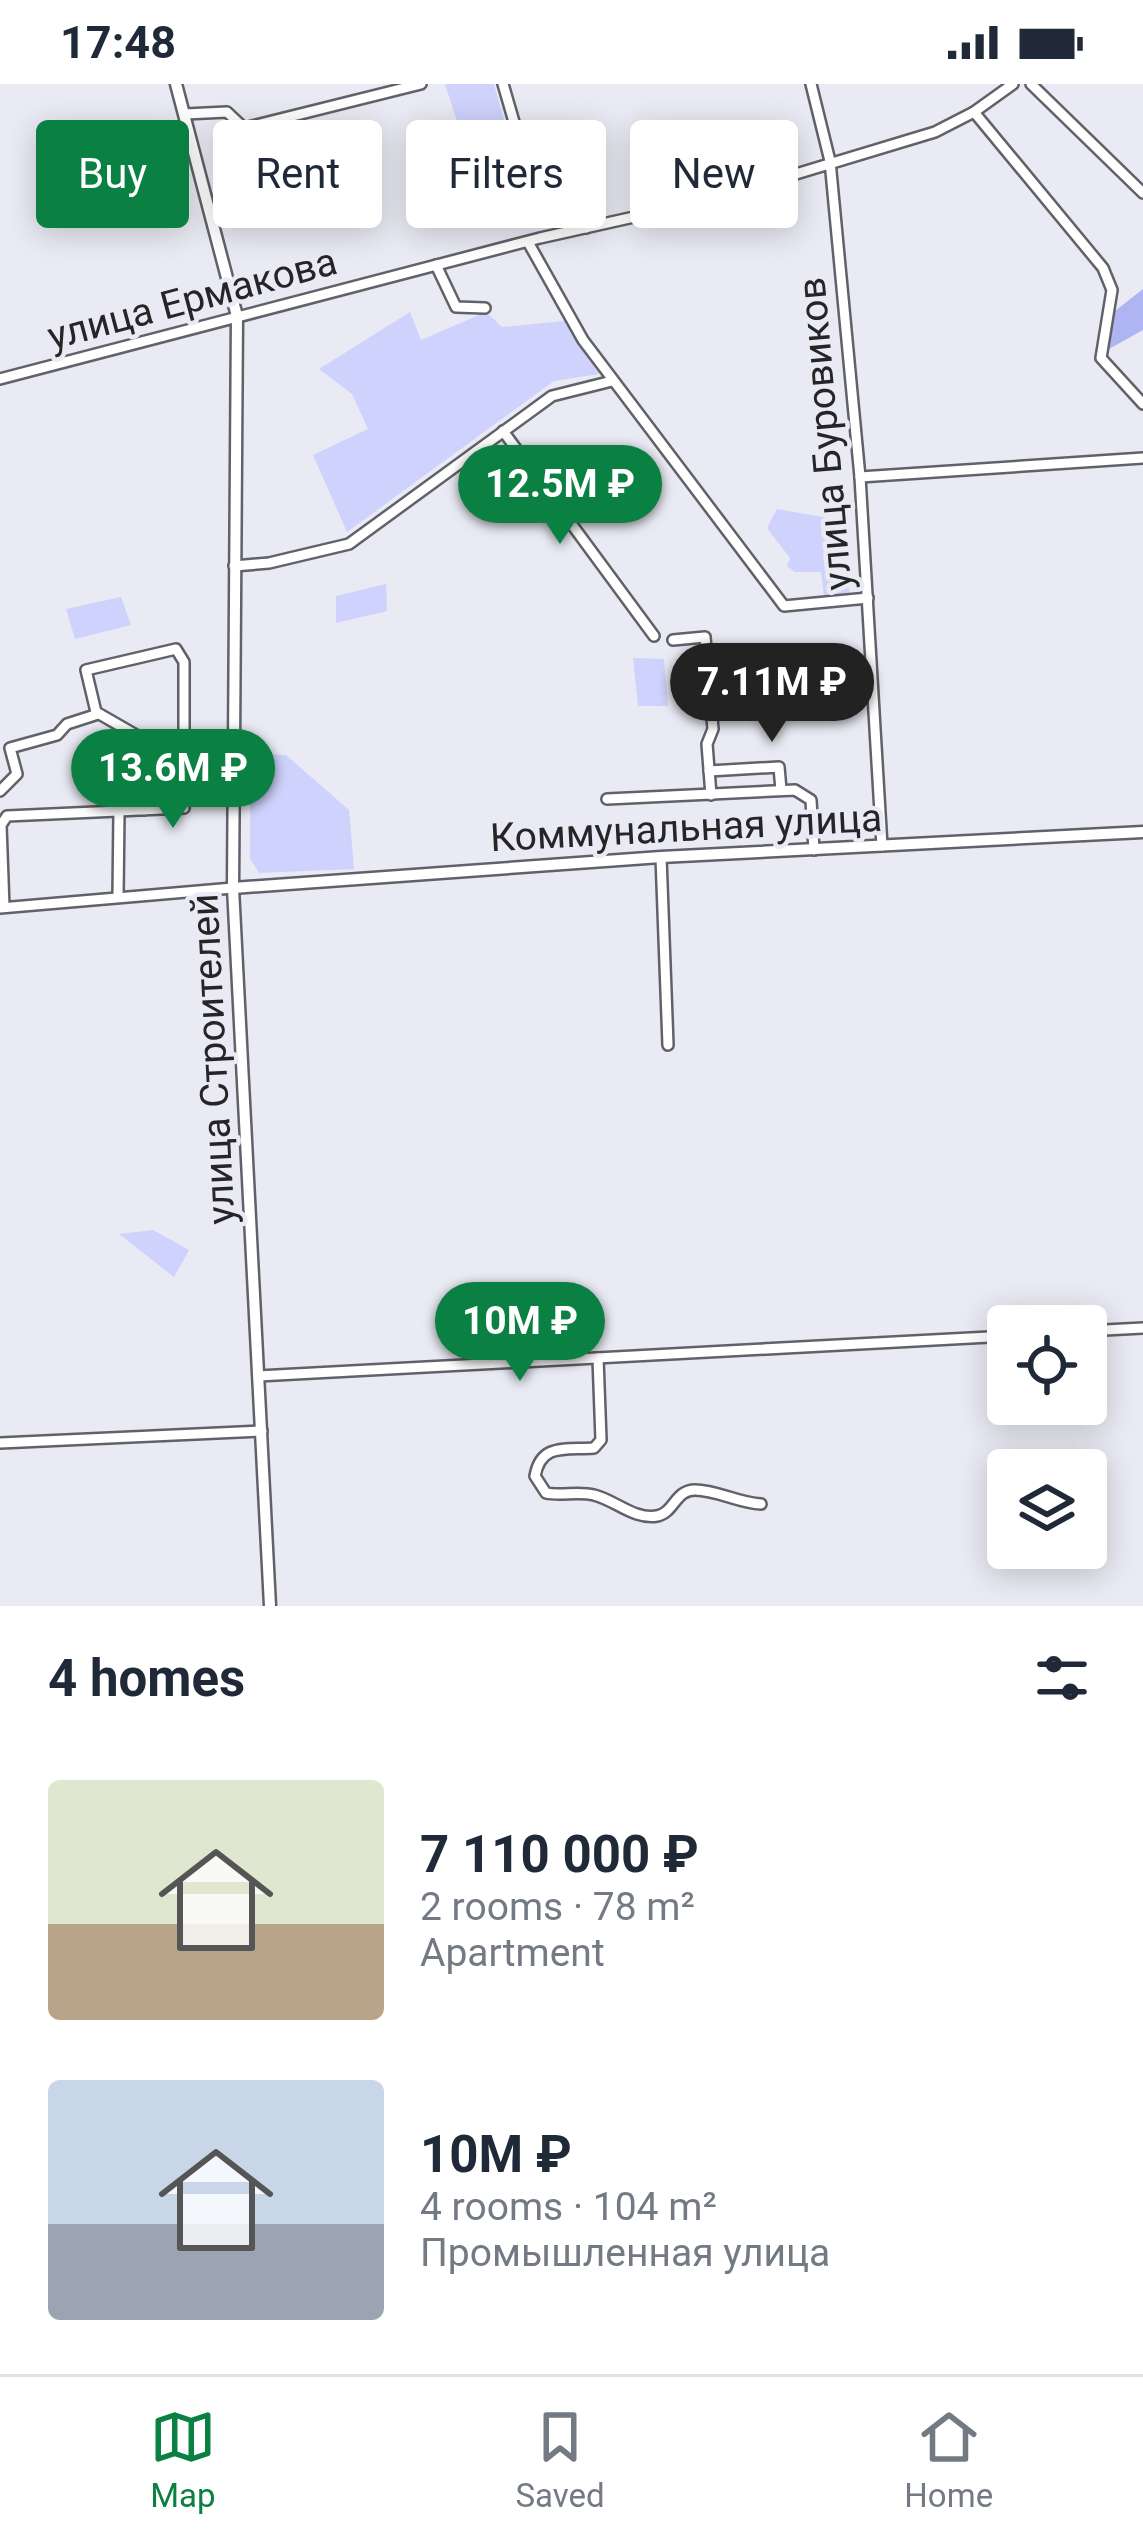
<!DOCTYPE html>
<meta charset="utf-8">
<style>
body{margin:0;font-family:Roboto,sans-serif;background:#f2f2f3;color:#1f2937;height:100vh;display:flex;flex-direction:column;font-size:45px;white-space:nowrap}
*{box-sizing:border-box;margin:0}
p{font-size:39px;color:#747a83}
.icon{flex:none;width:66px;height:66px;fill:none;stroke:currentColor;stroke-width:2;stroke-linecap:round;stroke-linejoin:round}
.map{position:relative;height:1522px;overflow:hidden}
.drawer{display:flex;flex-direction:column;background:#fff;flex:1}
.drawer>*{flex:none}
.guide{position:absolute;left:36px;top:36px;width:1071px;height:108px;display:flex;gap:24px}
.buttons{position:absolute;left:987px;top:1221px;display:grid;gap:24px}
.buttons a{display:grid;place-items:center;width:120px;height:120px;border-radius:12px;background:#fff;box-shadow:0 6px 30px #0003;font-size:60px}
.price{position:absolute;translate:-50% -102px;padding:0 27px;border-radius:42px;background:#0b8043;color:#fff;font-size:39px;line-height:78px;filter:drop-shadow(0 3px 6px #0008)}
.price::after{content:'';position:absolute;left:50%;top:72px;width:36px;height:27px;margin-left:-18px;background:inherit;clip-path:polygon(0 0,100% 0,50% 100%)}
.price.on{background:#222;color:#fff}
ul{padding:0;list-style:none}
li{display:flex;align-items:center;gap:36px;height:300px;padding:0 48px}
li span{display:grid;place-items:center;flex:none;width:336px;height:240px;border-radius:12px;color:#555}
li>.icon{margin-inline-start:auto}
span .icon{width:144px;height:144px;fill:#fffc;stroke-width:1}
li b{font-size:51px}
h2{display:flex;justify-content:space-between;align-items:center;height:144px;padding:0 48px;font-size:51px}
.tag{padding:0 42px;border-radius:12px;background:#fff;box-shadow:0 6px 30px #0003;font-size:42px;line-height:108px}
.tag.on{background:#0b8043;color:#fff}
.status{display:flex;justify-content:space-between;align-items:center;height:84px;padding:0 60px;background:#fff;direction:ltr}
.status svg{height:33px;fill:currentColor}
.dock{display:flex;justify-content:space-around;align-items:center;height:168px;border-top:3px solid #e0e1e3;background:#fff;font-size:33px;color:#747a83}
.dock a{display:grid;justify-items:center;gap:6px}
.dock .on{color:#0b8043}
.map>svg:first-child{display:block}
.green{fill:#ced2fc}
.forest{fill:#afb4f2}
.lines{fill:none;stroke-linecap:round;stroke-linejoin:round}
.minor-casing{stroke:#616269;stroke-width:14}
.major-casing{stroke:#616269;stroke-width:15}
.minor{stroke:#fff;stroke-width:9}
.major{stroke:#fff;stroke-width:10}
.labels{text-anchor:middle;stroke-width:9;stroke-linejoin:round;paint-order:stroke}
.street-label{font-size:39px;fill:#252528;stroke:#e9eaf3}
</style>
<div class="status"><b>17:48</b><svg viewBox="0 0 49 12"><path d="M0 12V9h3v3zM5 12V6h3v6zM10 12V3h3v9zM15 12V0h3v12zM26 1h20v11H26zM47 4h2v5h-2z"/></svg></div>
<div class="map">
<svg width="1143" height="1522" viewBox="0 0 1143 1522">
<rect width="100%" height="100%" fill="#e9eaf3"/>
<g class="green">
<path d="M 445,0 L 494,0 L 524,108 L 484,120 Z"/>
<path d="M 410,228 L 421,256 L 486,228 L 502,243 L 565,237 L 599,290 L 554,297 L 347,448 L 313,371 L 368,345 L 352,310 L 319,285 Z"/>
<path d="M 777,425 L 840,436 L 850,512 L 824,512 L 821,488 L 795,488 L 787,482 L 790,474 L 767,444 Z"/>
<path d="M 386,500 L 387,527 L 336,539 L 336,512 Z"/>
<path d="M 121,513 L 131,541 L 75,555 L 66,525 Z"/>
<path d="M 633,574 L 664,575 L 668,622 L 638,622 Z"/>
<path d="M 250,669 L 286,671 L 349,726 L 354,785 L 259,789 L 250,774 Z"/>
<path d="M 153,1146 L 189,1166 L 174,1193 L 119,1150 Z"/>
</g>
<path class="forest" d="M 1143,205 L 1143,246 L 1109,265 L 1115,227 Z"/>
<g class="lines">
<defs>
<g id="minor">
<path d="M 503,0 L 532,100 L 580,118 L 586,144"/>
<path d="M 811,0 L 830,77 L 860,393 L 882,762"/>
<path d="M 1031,0 L 1143,109"/>
<path d="M 974,28 L 1103,184 L 1112,206 L 1101,274 L 1143,320"/>
<path d="M 185,30 L 227,28 L 244,44 L 421,0"/>
<path d="M 100,121 L 136,111 L 128,76 L 192,60"/>
<path d="M 528,158 L 583,256 L 784,522 L 868,514"/>
<path d="M 436,181 L 456,223 L 485,224"/>
<path d="M 0,295 L 540,154 L 710,116 L 935,48 L 974,28 L 1013,0"/>
<path d="M 503,347 L 654,552"/>
<path d="M 860,393 L 1143,374"/>
<path d="M 234,482 L 269,479 L 349,460 L 552,312 L 612,297"/>
<path d="M 673,556 L 705,553 L 713,645 L 707,660 L 711,711"/>
<path d="M 709,687 L 779,683 L 781,706"/>
<path d="M 0,707 L 17,690 L 10,664 L 57,651 L 67,640 L 98,630"/>
<path d="M 607,715 L 795,706 L 811,716 L 814,766"/>
<path d="M 661,773 L 668,961"/>
<path d="M 118,813 L 119,727"/>
<path d="M 4,823 L 1,741 L 7,732 L 184,724 L 184,578 L 176,565 L 86,586 L 96,628 L 136,651 L 145,661 L 145,726"/>
<path d="M 0,824 L 233,804"/>
<path d="M 1086,1247 L 1143,1244"/>
<path d="M 598,1274 L 601,1356 L 594,1364 C 565,1366 541,1359 535,1392 L 546,1409 C 561,1412 579,1407 594,1411 C 615,1416 634,1436 657,1432 C 674,1429 675,1406 695,1406 C 717,1406 738,1419 761,1420"/>
<path d="M 258,1292 L 1008,1252"/>
<path d="M 0,1359 L 262,1347"/>
</g>
<g id="major">
<path d="M 176,0 L 237,232 L 233,804 L 270,1522"/>
<path d="M 233,804 L 661,773 L 1143,748"/>
</g>
</defs>
<use href="#minor" class="minor-casing"/>
<use href="#major" class="major-casing"/>
<use href="#minor" class="minor"/>
<use href="#major" class="major"/>
</g>
<g class="labels">
<g class="street-label">
<text transform="translate(192 214) rotate(-15)" y="14">улица Ермакова</text>
<text transform="translate(824 350) rotate(-95)" y="14">улица Буровиков</text>
<text transform="translate(686 743) rotate(-3)" y="14">Коммунальная улица</text>
<text transform="translate(212 975) rotate(-93)" y="14">улица Строителей</text>
</g>
</g>
</svg>
<div class="buttons">
<a><svg class="icon" aria-label="locate" viewBox="0 0 24 24"><circle cx="12" cy="12" r="6"/><path d="M12 2v4M12 18v4M2 12h4M18 12h4"/></svg></a>
<a><svg class="icon" aria-label="layers" viewBox="0 0 24 24"><path d="M12 4l9 5-9 5-9-5zM3 14l9 5 9-5"/></svg></a>
</div>
<b class="price" style="left:560px;top:463px">12.5M ₽</b>
<b class="price on" style="left:772px;top:661px">7.11M ₽</b>
<b class="price" style="left:173px;top:747px">13.6M ₽</b>
<b class="price" style="left:520px;top:1300px">10M ₽</b>
<div class="guide">
<a class="tag on">Buy</a>
<a class="tag">Rent</a>
<a class="tag">Filters</a>
<a class="tag">New</a>
</div>
</div>
<section class="drawer">
<h2>4 homes<svg class="icon" aria-label="filters" viewBox="0 0 24 24"><path d="M4 7h16M4 17h16"/><circle cx="9" cy="7" r="2"/><circle cx="15" cy="17" r="2"/></svg></h2>
<ul>
<li><span style="background:linear-gradient(#dfe7d0 60%,#b9a48a 0)"><svg class="icon" aria-label="home" viewBox="0 0 24 24"><path d="M3 11l9-7 9 7M6 9v11h12V9"/></svg></span><div><b>7 110 000 ₽</b><p>2 rooms · 78 m²</p><p>Apartment</p></div></li>
<li><span style="background:linear-gradient(#c9d6e8 60%,#9aa5b1 0)"><svg class="icon" aria-label="home" viewBox="0 0 24 24"><path d="M3 11l9-7 9 7M6 9v11h12V9"/></svg></span><div><b>10M ₽</b><p>4 rooms · 104 m²</p><p>Промышленная улица</p></div></li>
</ul>
</section>
<nav class="dock">
<a class="on"><svg class="icon" aria-label="map" viewBox="0 0 24 24"><path d="M3 6l6-2 6 2 6-2v14l-6 2-6-2-6 2zM9 4v14M15 6v14"/></svg>Map</a>
<a><svg class="icon" aria-label="saved" viewBox="0 0 24 24"><path d="M7 4h10v16l-5-4-5 4z"/></svg>Saved</a>
<a><svg class="icon" aria-label="home" viewBox="0 0 24 24"><path d="M3 11l9-7 9 7M6 9v11h12V9"/></svg>Home</a>
</nav>
